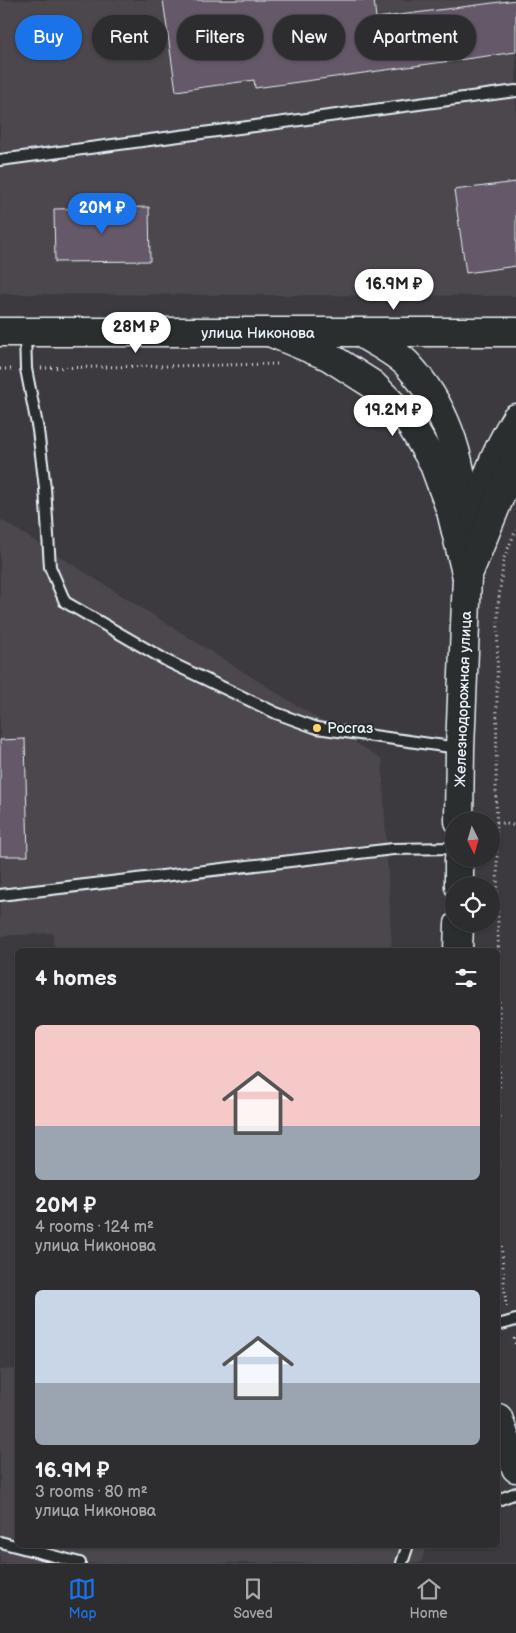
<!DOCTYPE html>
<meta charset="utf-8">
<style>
body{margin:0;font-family:"Balsamiq Sans",sans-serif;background:#39383b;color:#f1f3f6;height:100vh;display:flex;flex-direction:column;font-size:19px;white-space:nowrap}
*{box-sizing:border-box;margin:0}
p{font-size:16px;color:#a7a7aa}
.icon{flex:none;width:28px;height:28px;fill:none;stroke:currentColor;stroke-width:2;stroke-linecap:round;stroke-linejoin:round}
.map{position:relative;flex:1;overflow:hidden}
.panel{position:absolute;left:15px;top:948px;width:485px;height:600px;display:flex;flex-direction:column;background:#2d2c2f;border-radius:8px;box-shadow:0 1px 4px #0004,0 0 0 1px #48484b}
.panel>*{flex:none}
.banner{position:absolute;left:15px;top:15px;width:486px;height:45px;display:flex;gap:10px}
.needle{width:32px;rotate:175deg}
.tools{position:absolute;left:445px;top:812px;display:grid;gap:10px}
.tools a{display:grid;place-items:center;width:55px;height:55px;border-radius:50%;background:#2d2c2f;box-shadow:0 1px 4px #0004,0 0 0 1px #48484b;font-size:25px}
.price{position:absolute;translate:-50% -42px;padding:0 11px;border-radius:18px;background:#fff;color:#222;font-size:16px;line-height:32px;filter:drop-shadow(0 1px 2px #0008)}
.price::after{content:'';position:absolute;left:50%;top:30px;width:15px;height:11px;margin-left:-8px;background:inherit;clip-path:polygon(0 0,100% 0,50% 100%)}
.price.on{background:#1a73e8;color:#fff}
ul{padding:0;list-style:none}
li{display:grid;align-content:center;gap:10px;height:265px;padding:0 20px}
li span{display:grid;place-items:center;height:155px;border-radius:8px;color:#555}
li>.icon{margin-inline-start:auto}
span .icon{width:90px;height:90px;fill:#fffc;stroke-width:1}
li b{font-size:21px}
h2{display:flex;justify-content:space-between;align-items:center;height:60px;padding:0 20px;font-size:21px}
.pill{padding:0 18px;border-radius:22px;background:#2d2c2f;box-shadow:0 1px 4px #0004,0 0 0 1px #48484b;font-size:18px;line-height:45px}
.pill.on{background:#1a73e8;color:#fff}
.menu{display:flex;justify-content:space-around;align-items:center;height:70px;border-top:1px solid #48484b;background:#2d2c2f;font-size:14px;color:#a7a7aa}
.menu a{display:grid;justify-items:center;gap:2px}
.menu .on{color:#1a73e8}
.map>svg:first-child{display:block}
.built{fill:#4b464e}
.building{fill:#655967;stroke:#e8f1f8}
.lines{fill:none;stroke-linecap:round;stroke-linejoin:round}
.service-casing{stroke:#e8f1f8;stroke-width:14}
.secondary-casing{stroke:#e8f1f8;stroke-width:31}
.path{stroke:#e8f1f8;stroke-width:3;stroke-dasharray:1 4;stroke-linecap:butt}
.service{stroke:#2a2d2e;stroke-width:10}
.secondary{stroke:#2a2d2e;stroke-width:28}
.poi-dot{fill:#ffd166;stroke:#2a2d2e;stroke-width:2}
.labels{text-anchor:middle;stroke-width:4;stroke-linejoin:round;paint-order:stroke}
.street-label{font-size:15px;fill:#e8f1f8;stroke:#2a2d2e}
.poi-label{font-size:15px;fill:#e8f1f8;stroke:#2a2d2e;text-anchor:start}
</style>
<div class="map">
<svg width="516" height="1563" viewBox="0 0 516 1563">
<rect width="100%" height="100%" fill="#3c3a3f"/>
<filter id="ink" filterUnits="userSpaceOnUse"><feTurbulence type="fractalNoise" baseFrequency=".02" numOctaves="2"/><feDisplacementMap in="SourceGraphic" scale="10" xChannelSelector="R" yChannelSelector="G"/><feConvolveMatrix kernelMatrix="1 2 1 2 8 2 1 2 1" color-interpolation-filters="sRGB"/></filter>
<g filter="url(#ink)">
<g class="built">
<path d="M 0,0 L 516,0 L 516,296 L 0,294 Z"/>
<path d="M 0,519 L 382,759 L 392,950 L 54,950 L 53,933 L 0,936 Z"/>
<path d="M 17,1345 L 18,1545 L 426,1545 L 421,1563 L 0,1563 L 0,1370 L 15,1369 Z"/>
</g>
<g class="building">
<path d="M 163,0 L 374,0 L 376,18 L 516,0 L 516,52 L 255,88 L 254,80 L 176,91 Z"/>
<path d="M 516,182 L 516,266 L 466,273 L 454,190 Z"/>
<path d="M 149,207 L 150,261 L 55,262 L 54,209 Z"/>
<path d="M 25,739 L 28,856 L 0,856 L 0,740 Z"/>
</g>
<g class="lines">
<defs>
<g id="service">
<path d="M 0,160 L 516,91"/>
<path d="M 25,333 L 26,369 L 38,430 L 45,488 L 50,567 L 65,602 L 169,662 L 276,713 L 317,728 L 458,748"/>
<path d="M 0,895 L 393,849 L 454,848"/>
<path d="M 498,1325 L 516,1320"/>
<path d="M 498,1500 L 516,1493"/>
<path d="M 0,1542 L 80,1563"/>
<path d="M 402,1563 L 408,1545"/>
</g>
<g id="secondary">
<path d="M 0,332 L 516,332"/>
<path d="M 272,333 L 328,356 L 372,384 L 408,420 L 433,462 L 451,511 L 467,577 L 460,748 L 459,821"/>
<path d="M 361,333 C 376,343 396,352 408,365 C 450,410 465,471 466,530"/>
<path d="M 476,521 C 482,483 496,451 516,418"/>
<path d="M 467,577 L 516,457"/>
<path d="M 459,886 L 459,859"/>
<path d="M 458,950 L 459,924"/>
<path d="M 498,1418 L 516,1468"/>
</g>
</defs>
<use href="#service" class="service-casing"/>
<use href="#secondary" class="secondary-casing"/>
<g class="path">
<path d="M 41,368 L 279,364"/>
<path d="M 0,369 L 12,369"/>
<path d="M 497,822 L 516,826"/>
<path d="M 506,1307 L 498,1202 L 500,1065 L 496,786 L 498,605 L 504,558 L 516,530"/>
<path d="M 514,1338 L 516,1347"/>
</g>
<use href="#service" class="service"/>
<use href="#secondary" class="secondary"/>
</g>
</g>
<circle class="poi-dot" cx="317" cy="728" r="5"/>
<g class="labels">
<g class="street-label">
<text x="258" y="338">улица Никонова</text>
<text transform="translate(463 699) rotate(-88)" y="5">Железнодорожная улица</text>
</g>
<g class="poi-label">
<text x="327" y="733">Росгаз</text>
</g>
</g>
</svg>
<div class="tools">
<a><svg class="needle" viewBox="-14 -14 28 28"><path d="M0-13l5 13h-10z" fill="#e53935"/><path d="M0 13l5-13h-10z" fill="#a7a7aa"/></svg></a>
<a><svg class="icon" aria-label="locate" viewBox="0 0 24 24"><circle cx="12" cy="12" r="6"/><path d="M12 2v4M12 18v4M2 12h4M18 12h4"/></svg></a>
</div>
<b class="price on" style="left:102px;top:235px">20M ₽</b>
<b class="price" style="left:394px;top:311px">16.9M ₽</b>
<b class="price" style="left:136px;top:354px">28M ₽</b>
<b class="price" style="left:393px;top:437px">19.2M ₽</b>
<div class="banner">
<a class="pill on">Buy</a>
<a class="pill">Rent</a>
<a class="pill">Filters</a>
<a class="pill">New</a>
<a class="pill">Apartment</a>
</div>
<section class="panel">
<h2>4 homes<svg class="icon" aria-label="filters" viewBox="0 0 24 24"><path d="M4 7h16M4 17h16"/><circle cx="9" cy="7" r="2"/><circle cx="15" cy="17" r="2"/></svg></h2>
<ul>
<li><span style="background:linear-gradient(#f6c9c9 65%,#9aa5b1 0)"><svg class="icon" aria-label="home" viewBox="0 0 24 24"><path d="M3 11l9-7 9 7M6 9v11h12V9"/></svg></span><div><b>20M ₽</b><p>4 rooms · 124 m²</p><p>улица Никонова</p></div></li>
<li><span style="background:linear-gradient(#c9d6e8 60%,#9aa5b1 0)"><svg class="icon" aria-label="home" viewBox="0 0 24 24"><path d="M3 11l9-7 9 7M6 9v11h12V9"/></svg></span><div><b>16.9M ₽</b><p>3 rooms · 80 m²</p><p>улица Никонова</p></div></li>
</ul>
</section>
</div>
<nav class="menu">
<a class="on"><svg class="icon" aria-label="map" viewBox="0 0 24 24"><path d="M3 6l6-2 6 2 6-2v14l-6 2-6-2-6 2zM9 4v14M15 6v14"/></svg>Map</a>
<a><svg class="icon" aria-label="saved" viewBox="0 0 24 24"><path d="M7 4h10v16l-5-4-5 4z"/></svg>Saved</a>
<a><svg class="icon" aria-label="home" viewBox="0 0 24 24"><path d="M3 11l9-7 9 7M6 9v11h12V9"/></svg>Home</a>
</nav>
